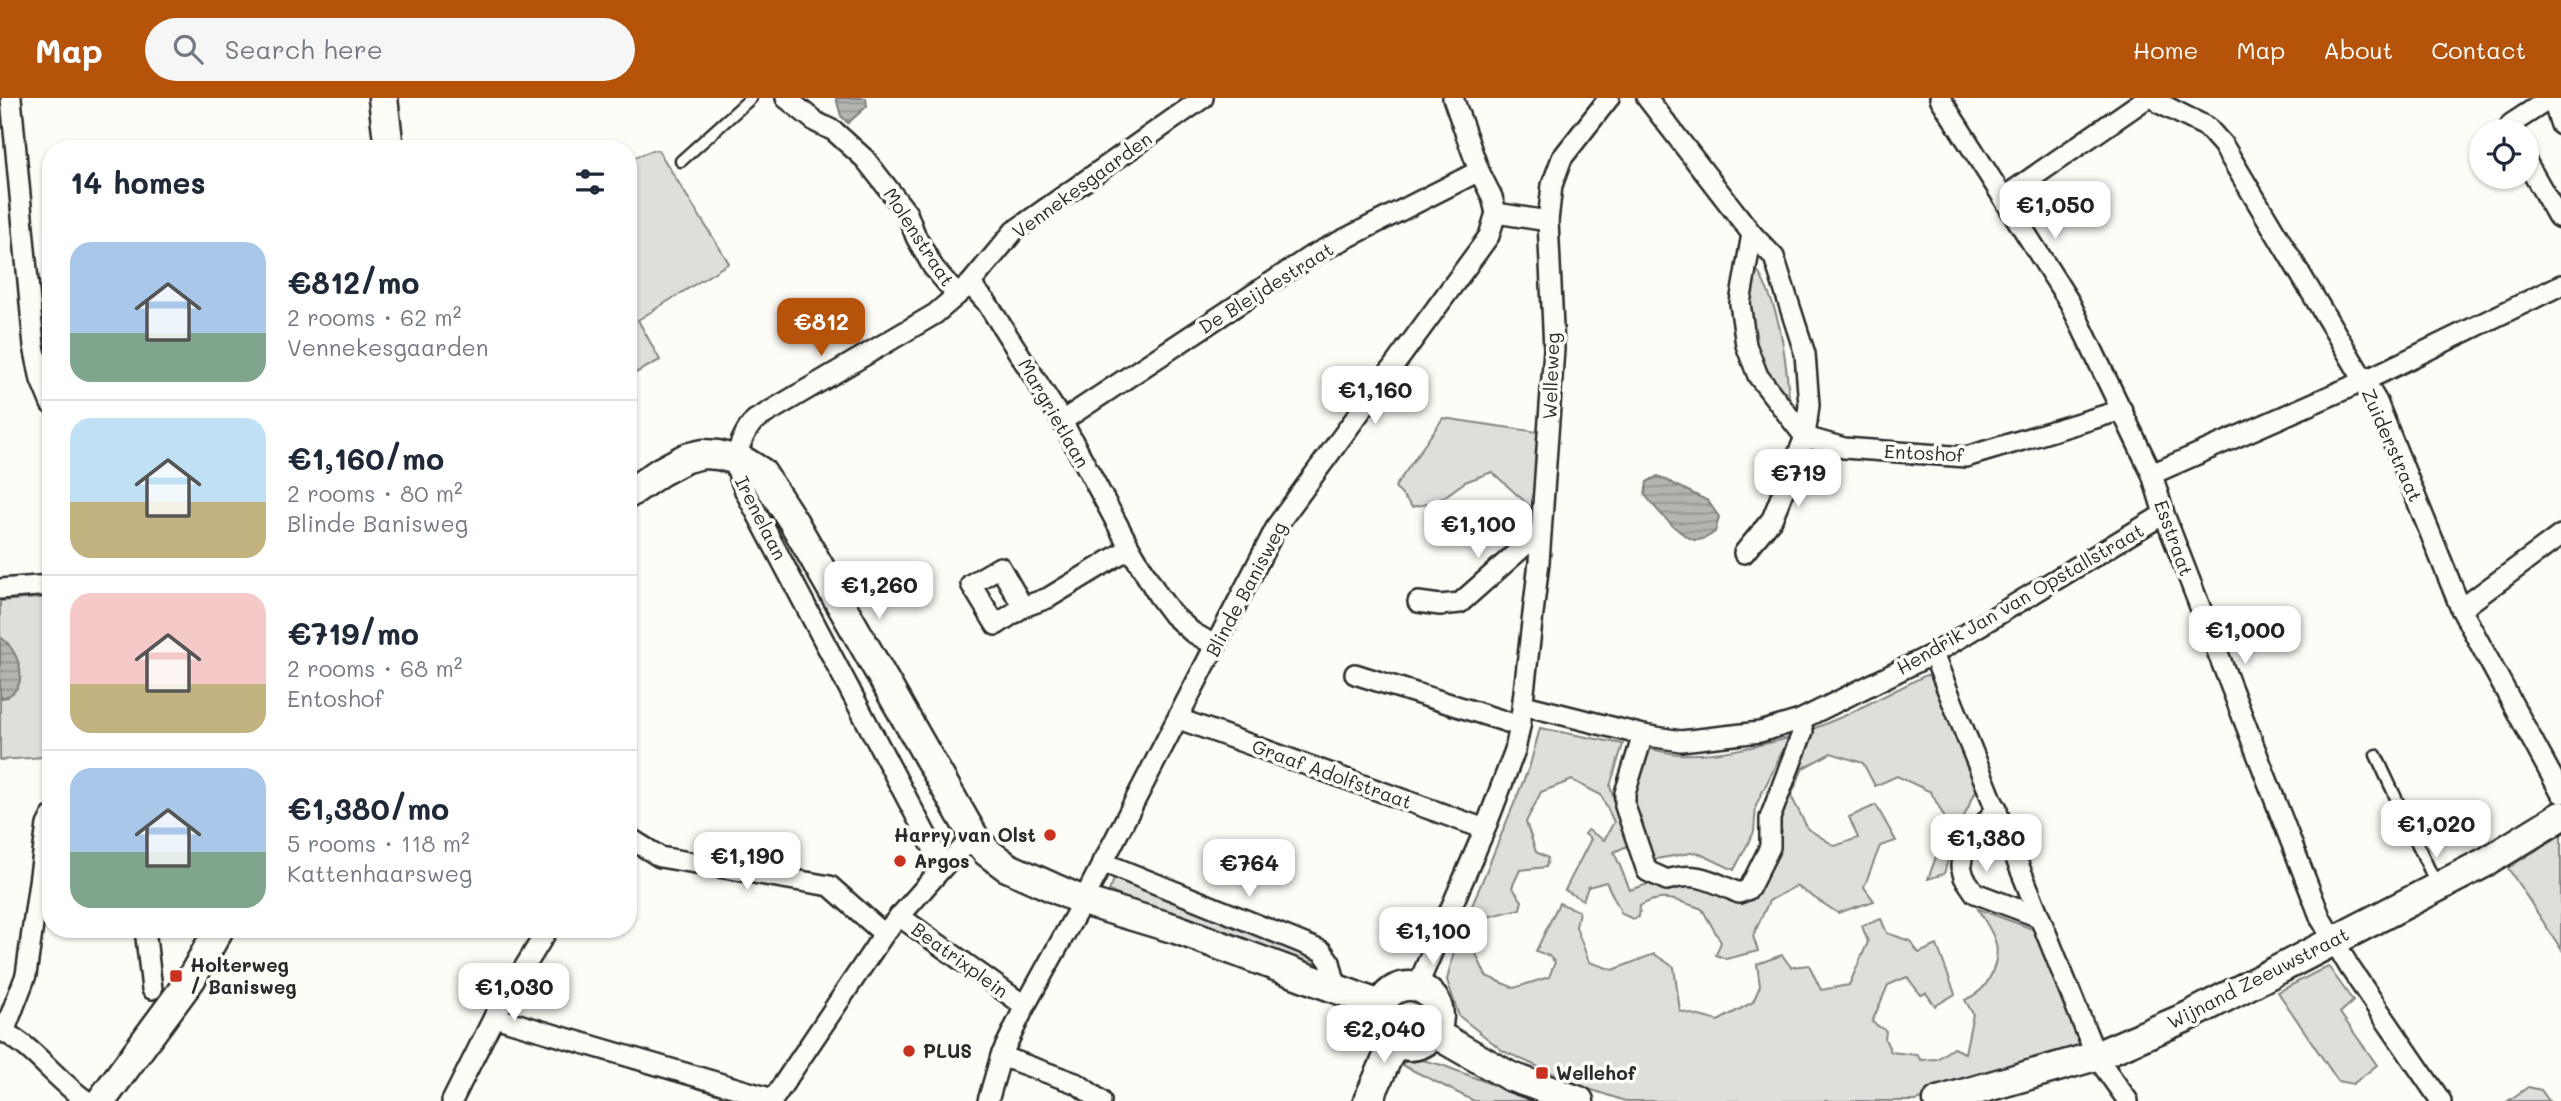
<!DOCTYPE html>
<meta charset="utf-8">
<style>
body{margin:0;font-family:Mali,sans-serif;background:#f6f6f7;color:#1f2937;height:100vh;display:flex;flex-direction:column;font-size:26px;white-space:nowrap}
*{box-sizing:border-box;margin:0}
p{font-size:23px;color:#747a83}
.icon{flex:none;width:38px;height:38px;fill:none;stroke:currentColor;stroke-width:2;stroke-linecap:round;stroke-linejoin:round}
.map{position:relative;flex:1;overflow:hidden}
.drawer{position:absolute;left:42px;top:42px;width:595px;height:798px;display:flex;flex-direction:column;background:#fff;border-radius:28px;box-shadow:0 2px 5px #0004}
.drawer>*{flex:none}
.tools{position:absolute;left:2469px;top:21px;display:grid;gap:14px}
.tools a{display:grid;place-items:center;width:70px;height:70px;border-radius:50%;background:#fff;box-shadow:0 2px 5px #0004;font-size:35px}
.price{position:absolute;translate:-50% -60px;padding:0 16px;border-radius:14px;background:#fff;color:#222;font-size:23px;line-height:46px;filter:drop-shadow(0 2px 4px #0008)}
.price::after{content:'';position:absolute;left:50%;top:42px;width:21px;height:16px;margin-left:-10px;background:inherit;clip-path:polygon(0 0,100% 0,50% 100%)}
.price.on{background:#b45309;color:#fff}
ul{padding:0;list-style:none}
li{display:flex;align-items:center;gap:21px;height:175px;padding:0 28px}
li+li{border-top:2px solid #e0e1e3}
li span{display:grid;place-items:center;flex:none;width:196px;height:140px;border-radius:21px;color:#555}
li>.icon{margin-inline-start:auto}
span .icon{width:84px;height:84px;fill:#fffc;stroke-width:1}
li b{font-size:30px}
h2{display:flex;justify-content:space-between;align-items:center;height:84px;padding:0 28px;font-size:30px}
header{display:flex;align-items:center;gap:42px;box-sizing:border-box;height:98px;padding:0 35px;background:#b45309;color:#fff}
header strong{font-size:33px}
nav{display:flex;gap:38px;margin-inline-start:auto;font-size:24px}
.search{width:490px;height:63px;background:#f6f6f7;display:flex;align-items:center;gap:18px;box-sizing:border-box;padding:0 24px;border-radius:38px;color:#747a83;font-size:26px}
.map>svg:first-child{display:block}
.green{fill:#dfdeda;stroke:#858482;stroke-width:2}
.water{fill:url(#water-rules);stroke:#7e7d7b;stroke-width:2}
.lines{fill:none;stroke-linecap:round;stroke-linejoin:round}
.lane-casing{stroke:#2b2b2b;stroke-width:15}
.street-casing{stroke:#2b2b2b;stroke-width:24}
.secondary-casing{stroke:#2b2b2b;stroke-width:33}
.lane{stroke:#fdfcf7;stroke-width:10}
.street{stroke:#fdfcf7;stroke-width:19}
.secondary{stroke:#fdfcf7;stroke-width:28}
.poi-dot{fill:#c8321e;stroke:#fdfcf7;stroke-width:2.5}
.labels{text-anchor:middle;stroke-width:7;stroke-linejoin:round;paint-order:stroke}
.street-label{font-size:19px;fill:#2b2b2b;stroke:#fdfcf7}
.poi-label{font-size:19px;font-weight:bold;fill:#2b2b2b;stroke:#fdfcf7;text-anchor:start}
</style>
<header>
<strong>Map</strong>
<div class="search"><svg class="icon" aria-label="search" viewBox="0 0 24 24"><circle cx="10" cy="10" r="6"/><path d="M15 15l6 6"/></svg>Search here</div>
<nav><a>Home</a><a>Map</a><a>About</a><a>Contact</a></nav>
</header>
<div class="map">
<svg width="2561" height="1003" viewBox="0 0 2561 1003">
<defs>
<pattern id="water-rules" width="6" height="5" patternUnits="userSpaceOnUse" patternTransform="scale(1.75)"><rect width="6" height="5" fill="#b5b4b1"/><path d="M0 2.5h6" fill="none" stroke="#939390"/></pattern>
</defs>
<rect width="100%" height="100%" fill="#fdfcf7"/>
<filter id="ink" filterUnits="userSpaceOnUse"><feTurbulence type="fractalNoise" baseFrequency=".0143" numOctaves="2"/><feDisplacementMap in="SourceGraphic" scale="14" xChannelSelector="R" yChannelSelector="G"/><feConvolveMatrix kernelMatrix="1 2 1 2 8 2 1 2 1" color-interpolation-filters="sRGB"/></filter>
<g filter="url(#ink)">
<g class="green">
<path d="M 653,52 L 658,52 L 729,165 L 638,222 L 660,262 L 628,279 L 628,62 Z"/>
<path d="M 1749,160 C 1781,203 1786,258 1790,311 L 1764,276 L 1747,225 Z"/>
<path d="M 1443,320 L 1538,334 L 1534,412 L 1492,374 L 1465,384 L 1437,404 L 1412,409 L 1395,389 Z"/>
<path d="M 51,499 L 51,641 L 43,642 L 44,659 L 0,662 L 0,600 L 8,599 L 8,545 L 0,539 L 0,503 Z"/>
<path d="M 1926,577 L 1935,580 L 1979,686 L 1954,740 L 1944,776 L 1928,781 L 1948,726 L 1931,694 L 1897,678 L 1875,688 L 1863,665 L 1831,655 L 1803,670 L 1791,698 L 1808,731 L 1835,748 L 1858,740 L 1849,719 L 1876,707 L 1896,743 L 1880,748 L 1864,789 L 1874,803 L 1838,815 L 1796,788 L 1769,803 L 1753,838 L 1758,853 L 1726,861 L 1716,857 L 1721,844 L 1702,811 C 1680,803 1662,794 1640,808 L 1639,819 L 1633,821 L 1622,816 L 1606,784 L 1588,789 L 1583,802 L 1565,792 L 1591,741 L 1585,736 L 1588,732 L 1604,742 L 1614,724 L 1601,697 L 1572,682 L 1541,694 L 1526,724 L 1536,754 L 1548,760 L 1546,769 L 1520,772 L 1512,789 L 1522,803 L 1520,811 L 1483,820 L 1472,847 L 1486,878 L 1514,890 L 1549,879 L 1555,864 L 1549,858 L 1536,853 L 1559,805 L 1579,813 L 1576,829 L 1589,864 L 1613,872 L 1654,856 L 1674,869 L 1680,913 L 1718,923 L 1753,904 L 1760,888 L 1757,866 L 1782,857 L 1791,869 L 1809,867 L 1821,892 L 1849,887 L 1868,844 L 1862,828 L 1881,821 L 1887,835 L 1910,843 L 1919,855 L 1937,847 L 1955,896 L 1935,908 L 1926,895 L 1921,897 L 1907,879 L 1888,887 L 1872,924 L 1886,933 L 1885,941 L 1891,954 L 1917,957 L 1921,962 L 1937,961 L 1953,950 L 1965,955 L 1973,916 L 1965,902 C 1979,895 1985,890 1991,877 C 2004,847 1993,837 1978,811 L 2038,833 L 2082,940 L 2080,952 L 1916,1003 L 1625,1003 L 1583,989 L 1503,953 L 1459,918 L 1447,882 L 1455,849 L 1530,667 L 1540,630 L 1623,646 L 1610,688 L 1627,748 L 1614,754 L 1630,792 L 1684,774 L 1743,800 L 1782,734 L 1776,715 L 1779,703 L 1815,630 L 1844,618 Z"/>
<path d="M 1789,640 L 1756,707 L 1754,734 L 1734,772 L 1696,754 L 1650,762 L 1629,698 L 1640,649 C 1652,651 1665,655 1678,656 C 1716,658 1753,649 1789,640 Z"/>
<path d="M 2561,737 L 2561,851 L 2508,770 Z"/>
<path d="M 1116,777 L 1321,862 L 1326,872 L 1277,864 L 1109,793 Z"/>
<path d="M 2328,868 L 2353,903 L 2340,915 L 2377,967 L 2353,986 L 2338,983 L 2278,894 Z"/>
<path d="M 1414,960 L 1442,967 L 1535,1003 L 1474,1003 L 1400,966 Z"/>
<path d="M 2528,989 L 2541,992 L 2549,1003 L 2508,1003 Z"/>
</g>
<g class="water">
<path d="M 836,0 L 866,0 L 867,8 L 848,25 L 841,18 Z"/>
<path d="M 1658,378 L 1708,403 L 1719,419 L 1715,434 C 1709,438 1703,443 1695,442 C 1680,439 1654,409 1645,397 L 1647,384 Z"/>
<path d="M 0,539 C 22,554 32,595 0,600 Z"/>
</g>
<g class="lines">
<defs>
<g id="lane">
<path d="M 681,63 L 751,0"/>
<path d="M 2376,657 L 2437,788"/>
</g>
<g id="street">
<path d="M 11,0 L 34,248 L 41,282 L 51,306"/>
<path d="M 786,0 L 816,24 L 834,33 L 865,61 L 907,115 L 916,139 L 933,169 L 957,197"/>
<path d="M 1453,0 L 1479,73 L 1492,99 L 1496,115"/>
<path d="M 1647,0 L 1752,136 L 1774,159 L 1805,256 L 1809,307 L 1805,339 L 1772,421 L 1744,455"/>
<path d="M 1940,0 L 2070,205 L 2152,376 L 2164,416 L 2321,821 L 2350,870 L 2441,1003"/>
<path d="M 2155,0 L 2161,6 L 2207,29 L 2223,47 L 2377,304 L 2461,511 L 2561,695"/>
<path d="M 2552,0 L 2561,27"/>
<path d="M 2514,33 L 2511,26 L 2551,0"/>
<path d="M 2527,65 L 2558,119 L 2561,120"/>
<path d="M 2004,99 L 2147,0"/>
<path d="M 1752,136 L 1740,205 L 1746,247 L 1758,278 L 1805,339 L 1844,350 L 1966,359 L 2122,312"/>
<path d="M 970,186 L 987,205 L 1062,323 L 1130,450 L 1158,497 L 1173,517 L 1192,534 L 1216,548"/>
<path d="M 1062,323 L 1311,158 L 1479,73"/>
<path d="M 2152,376 L 2364,283 L 2561,187"/>
<path d="M 0,491 L 51,487"/>
<path d="M 1418,504 L 1440,507 L 1460,505 L 1541,433"/>
<path d="M 1023,509 L 1000,469 L 971,486 L 996,527 L 1023,509 L 1048,500 L 1130,450"/>
<path d="M 2461,511 L 2561,437"/>
<path d="M 1933,556 L 2096,958 L 2128,1003"/>
<path d="M 1355,576 L 1520,628"/>
<path d="M 1524,607 L 1643,637 L 1681,643 L 1760,634 L 1800,622 L 1933,556 L 2164,416"/>
<path d="M 1179,621 L 1485,731"/>
<path d="M 1643,637 L 1625,695 L 1625,708 L 1647,773 L 1667,782 C 1697,773 1711,783 1739,795 L 1749,791 L 1770,749 L 1770,720 L 1803,633 L 1800,622"/>
<path d="M 1997,710 L 1963,752 L 1961,768 L 1964,779 L 1975,795 L 2039,819"/>
<path d="M 628,739 L 660,759 L 830,788 L 884,836"/>
<path d="M 1102,764 L 1322,853 L 1330,864 L 1337,892"/>
<path d="M 943,769 L 745,393 C 742,384 736,374 736,365 C 736,352 746,331 755,322 L 935,216 L 970,186 L 1014,133 L 1203,0"/>
<path d="M 899,818 L 1025,908"/>
<path d="M 145,831 L 152,891"/>
<path d="M 1417,889 L 1485,731 L 1515,652 L 1520,628 L 1539,464 L 1554,251 L 1548,123 L 1552,87 L 1562,60 L 1609,0"/>
<path d="M 494,919 L 773,1001"/>
<path d="M 0,932 C 35,949 55,982 87,1003"/>
<path d="M 4,934 L 26,877 L 47,727 L 51,719"/>
<path d="M 1001,958 L 1078,986 L 1101,1003"/>
<path d="M 452,1003 L 494,919 L 548,831"/>
<path d="M 772,1003 L 884,836 L 943,769 L 974,739"/>
<path d="M 988,1003 L 1001,958 L 1025,908 L 1083,803 L 1278,426 L 1489,138 L 1496,115 L 1548,123"/>
</g>
<g id="secondary">
<path d="M 383,0 L 389,51"/>
<path d="M 628,396 L 660,374 L 686,360 L 703,356 L 718,357 L 745,364 L 761,374 L 793,423 L 974,739 L 987,754 L 1007,769 L 1083,803 L 1176,831 L 1380,907"/>
<circle cx="1409" cy="918" r="30"/>
<path d="M 1434,935 L 1509,978 L 1579,1003"/>
<path d="M 101,1003 L 191,881 L 219,831"/>
<path d="M 1368,1003 L 1394,945"/>
<path d="M 1938,1003 L 2096,958 L 2189,918 L 2486,764 L 2561,718"/>
</g>
</defs>
<use href="#lane" class="lane-casing"/>
<use href="#street" class="street-casing"/>
<use href="#secondary" class="secondary-casing"/>
<use href="#lane" class="lane"/>
<use href="#street" class="street"/>
<use href="#secondary" class="secondary"/>
</g>
</g>
<g class="poi-dot">
<circle cx="1050" cy="737" r="7"/>
<circle cx="900" cy="763" r="7"/>
<rect x="169" y="871" width="14" height="14" rx="3.5"/>
<circle cx="909" cy="953" r="7"/>
<rect x="1535" y="968" width="14" height="14" rx="3.5"/>
</g>
<g class="labels">
<g class="street-label">
<text transform="translate(1082 87) rotate(-36)" y="7">Vennekesgaarden</text>
<text transform="translate(919 139) rotate(57)" y="7">Molenstraat</text>
<text transform="translate(1266 190) rotate(-32)" y="7">De Bleijdestraat</text>
<text transform="translate(1551 278) rotate(-88)" y="7">Welleweg</text>
<text transform="translate(1054 315) rotate(60)" y="7">Margrietlaan</text>
<text transform="translate(2392 347) rotate(66)" y="7">Zuiderstraat</text>
<text transform="translate(1924 355) rotate(3)" y="7">Entoshof</text>
<text transform="translate(761 420) rotate(63)" y="7">Irenelaan</text>
<text transform="translate(2174 440) rotate(70)" y="7">Esstraat</text>
<text transform="translate(1246 491) rotate(-62)" y="7">Blinde Banisweg</text>
<text transform="translate(2020 501) rotate(-30)" y="7">Hendrik Jan van Opstallstraat</text>
<text transform="translate(1332 676) rotate(20)" y="7">Graaf Adolfstraat</text>
<text transform="translate(960 862) rotate(36)" y="7">Beatrixplein</text>
<text transform="translate(2258 880) rotate(-27)" y="7">Wijnand Zeeuwstraat</text>
</g>
<g class="poi-label">
<text x="1036" y="744" text-anchor="end">Harry van Olst</text>
<text x="914" y="770">Argos</text>
<text x="190" y="874">Holterweg<tspan x="190" dy="22">/ Banisweg</tspan></text>
<text x="923" y="960">PLUS</text>
<text x="1556" y="982">Wellehof</text>
</g>
</g>
</svg>
<div class="tools">
<a><svg class="icon" aria-label="locate" viewBox="0 0 24 24"><circle cx="12" cy="12" r="6"/><path d="M12 2v4M12 18v4M2 12h4M18 12h4"/></svg></a>
</div>
<b class="price" style="left:2055px;top:143px">€1,050</b>
<b class="price on" style="left:821px;top:260px">€812</b>
<b class="price" style="left:1375px;top:328px">€1,160</b>
<b class="price" style="left:1798px;top:411px">€719</b>
<b class="price" style="left:1478px;top:462px">€1,100</b>
<b class="price" style="left:879px;top:523px">€1,260</b>
<b class="price" style="left:2245px;top:568px">€1,000</b>
<b class="price" style="left:2436px;top:762px">€1,020</b>
<b class="price" style="left:1986px;top:776px">€1,380</b>
<b class="price" style="left:747px;top:794px">€1,190</b>
<b class="price" style="left:1249px;top:801px">€764</b>
<b class="price" style="left:1433px;top:869px">€1,100</b>
<b class="price" style="left:514px;top:925px">€1,030</b>
<b class="price" style="left:1384px;top:967px">€2,040</b>
<section class="drawer">
<h2>14 homes<svg class="icon" aria-label="filters" viewBox="0 0 24 24"><path d="M4 7h16M4 17h16"/><circle cx="9" cy="7" r="2"/><circle cx="15" cy="17" r="2"/></svg></h2>
<ul>
<li><span style="background:linear-gradient(#a9c7e8 65%,#7fa58c 0)"><svg class="icon" aria-label="home" viewBox="0 0 24 24"><path d="M3 11l9-7 9 7M6 9v11h12V9"/></svg></span><div><b>€812/mo</b><p>2 rooms · 62 m²</p><p>Vennekesgaarden</p></div></li>
<li><span style="background:linear-gradient(#bfe0f5 60%,#c2b280 0)"><svg class="icon" aria-label="home" viewBox="0 0 24 24"><path d="M3 11l9-7 9 7M6 9v11h12V9"/></svg></span><div><b>€1,160/mo</b><p>2 rooms · 80 m²</p><p>Blinde Banisweg</p></div></li>
<li><span style="background:linear-gradient(#f6c9c9 65%,#c2b280 0)"><svg class="icon" aria-label="home" viewBox="0 0 24 24"><path d="M3 11l9-7 9 7M6 9v11h12V9"/></svg></span><div><b>€719/mo</b><p>2 rooms · 68 m²</p><p>Entoshof</p></div></li>
<li><span style="background:linear-gradient(#a9c7e8 60%,#7fa58c 0)"><svg class="icon" aria-label="home" viewBox="0 0 24 24"><path d="M3 11l9-7 9 7M6 9v11h12V9"/></svg></span><div><b>€1,380/mo</b><p>5 rooms · 118 m²</p><p>Kattenhaarsweg</p></div></li>
</ul>
</section>
</div>
